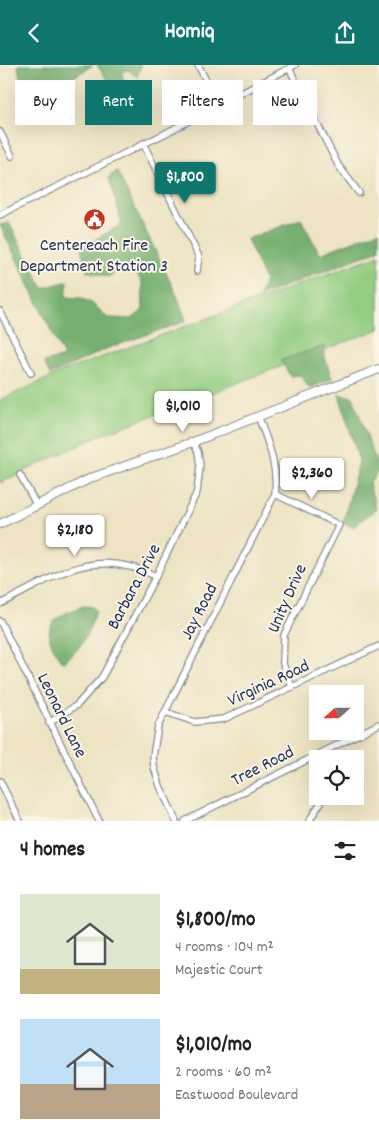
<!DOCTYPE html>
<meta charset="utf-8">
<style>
body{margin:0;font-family:Dekko,sans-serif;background:#f6f6f6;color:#222;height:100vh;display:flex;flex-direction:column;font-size:19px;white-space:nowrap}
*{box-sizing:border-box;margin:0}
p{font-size:16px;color:#767676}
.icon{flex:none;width:28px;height:28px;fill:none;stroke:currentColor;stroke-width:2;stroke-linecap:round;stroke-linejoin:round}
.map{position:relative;height:756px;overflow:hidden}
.details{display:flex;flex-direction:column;background:#fff;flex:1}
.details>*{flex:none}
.hud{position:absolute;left:15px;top:15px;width:350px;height:45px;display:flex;gap:10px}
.needle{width:32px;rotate:249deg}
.fabs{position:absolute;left:309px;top:620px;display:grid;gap:10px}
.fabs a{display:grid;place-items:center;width:55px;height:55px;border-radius:0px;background:#fff;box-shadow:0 5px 20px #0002;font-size:25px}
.price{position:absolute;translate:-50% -42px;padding:0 11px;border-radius:5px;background:#fff;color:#222;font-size:16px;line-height:32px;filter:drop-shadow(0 1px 2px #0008)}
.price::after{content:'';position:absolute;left:50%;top:30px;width:15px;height:11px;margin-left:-8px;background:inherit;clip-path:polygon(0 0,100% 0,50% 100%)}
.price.selected{background:#0f766e;color:#fff}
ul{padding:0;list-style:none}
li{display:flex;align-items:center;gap:15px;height:125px;padding:0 20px}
li span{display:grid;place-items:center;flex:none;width:140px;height:100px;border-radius:0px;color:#555}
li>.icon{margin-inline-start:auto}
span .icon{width:60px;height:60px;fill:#fffc;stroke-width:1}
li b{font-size:21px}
h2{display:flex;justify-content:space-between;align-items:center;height:60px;padding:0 20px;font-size:21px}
.tag{padding:0 18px;border-radius:0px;background:#fff;box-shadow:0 5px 20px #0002;font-size:18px;line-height:45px}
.tag.selected{background:#0f766e;color:#fff}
header{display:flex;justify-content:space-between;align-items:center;height:65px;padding:0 20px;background:#0f766e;color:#fff;font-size:22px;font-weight:800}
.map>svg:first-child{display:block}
.green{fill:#93cd81;stroke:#577e70}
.forest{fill:#76b06f;stroke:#487066}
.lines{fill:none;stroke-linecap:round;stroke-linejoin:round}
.street-casing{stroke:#848a91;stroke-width:8}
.secondary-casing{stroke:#848a91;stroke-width:10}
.street{stroke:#fff;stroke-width:5.5}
.secondary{stroke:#fff;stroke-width:8}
.labels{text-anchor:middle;stroke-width:4;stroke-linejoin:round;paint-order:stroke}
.poi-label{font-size:18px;fill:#1b2f5e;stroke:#fcf5e5}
.street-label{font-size:18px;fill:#1b2f5e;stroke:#fcf5e5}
</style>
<header><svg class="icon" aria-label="back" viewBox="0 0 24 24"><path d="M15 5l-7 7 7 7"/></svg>Homiq<svg class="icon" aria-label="share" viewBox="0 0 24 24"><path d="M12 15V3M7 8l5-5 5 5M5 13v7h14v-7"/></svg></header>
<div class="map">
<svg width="379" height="756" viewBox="0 0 379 756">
<rect width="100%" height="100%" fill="#fcf5e5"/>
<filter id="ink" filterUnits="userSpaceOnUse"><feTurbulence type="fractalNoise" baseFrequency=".02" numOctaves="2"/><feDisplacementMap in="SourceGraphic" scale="10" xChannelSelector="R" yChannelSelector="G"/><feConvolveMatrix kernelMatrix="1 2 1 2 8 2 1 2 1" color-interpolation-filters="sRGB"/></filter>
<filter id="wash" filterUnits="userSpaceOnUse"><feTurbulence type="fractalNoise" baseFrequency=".0096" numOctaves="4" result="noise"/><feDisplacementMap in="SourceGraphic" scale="20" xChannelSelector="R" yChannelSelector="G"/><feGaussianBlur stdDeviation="1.12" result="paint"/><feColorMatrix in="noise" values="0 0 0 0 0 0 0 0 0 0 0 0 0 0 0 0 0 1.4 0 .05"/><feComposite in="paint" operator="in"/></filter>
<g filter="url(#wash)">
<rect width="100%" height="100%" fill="#eee4c4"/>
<path class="green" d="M 379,190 L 379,264 L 96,372 L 0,418 L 0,335 L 64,306 Z"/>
<g class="forest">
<path d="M 18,0 L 93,0 L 36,36 C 26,31 18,11 18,0 Z"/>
<path d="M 97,0 L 141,0 L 137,12 L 128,5 L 122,7 L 125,26 L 117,29 Z"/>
<path d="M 117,106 L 178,233 L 186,256 L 106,284 L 50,310 L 44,297 L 64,292 L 0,160 L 9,158 L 43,223 L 68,216 L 66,232 L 81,233 L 93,239 L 108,253 L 132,254 L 143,245 L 142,217 L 134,206 L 121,204 L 108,212 L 87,206 L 81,183 L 122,159 L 109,112 Z"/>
<path d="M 301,154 L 320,189 L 379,166 L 379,185 L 259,231 L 265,216 L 247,174 Z"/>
<path d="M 325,281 L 324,289 L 332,314 L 309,323 L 301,310 L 290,311 L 281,295 Z"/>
<path d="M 339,329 L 353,332 L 379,405 L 369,419 L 376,444 L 353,462 L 343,458 L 359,396 Z"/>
<path d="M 84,541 L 93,542 L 96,547 C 88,567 82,584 64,597 L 62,597 C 39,564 48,553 84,541 Z"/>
</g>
</g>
<g filter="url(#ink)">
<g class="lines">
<defs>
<g id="street">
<path d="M 198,0 L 219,40"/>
<path d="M 289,3 L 338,100 L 359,128"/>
<path d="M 0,67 L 12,91"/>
<path d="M 143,78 L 199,192 L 197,206"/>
<path d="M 0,150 L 164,69 L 295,0"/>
<path d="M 0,246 L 31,308"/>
<path d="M 20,410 L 37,441"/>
<path d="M 275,429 L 339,460 L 284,570 L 283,599 L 292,622"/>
<path d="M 0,539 C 57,511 91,481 156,511"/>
<path d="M 0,556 L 99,756"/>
<path d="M 165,647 L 195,657 L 224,654 L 379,581"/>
<path d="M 49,658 L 77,640 L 102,612 L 156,511 L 197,427 L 200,401 L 198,387 L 193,377"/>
<path d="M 0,716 L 20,756"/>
<path d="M 176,756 L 160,721 L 154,702 L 153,691 L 158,661 L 275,429 C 278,400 268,378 258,351"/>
<path d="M 185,756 L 379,659"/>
<path d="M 309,756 L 325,731"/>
</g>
<path id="secondary" d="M 0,459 L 91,413 L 193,377 L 379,304"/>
</defs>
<use href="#street" class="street-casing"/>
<use href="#secondary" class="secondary-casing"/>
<use href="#street" class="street"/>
<use href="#secondary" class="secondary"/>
</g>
</g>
<defs>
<symbol id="civic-disc" viewBox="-11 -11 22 22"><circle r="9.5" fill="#c8321e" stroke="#fcf5e5"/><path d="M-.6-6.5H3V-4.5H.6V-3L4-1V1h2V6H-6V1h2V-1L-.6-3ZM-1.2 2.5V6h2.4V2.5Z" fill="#fff"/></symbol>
</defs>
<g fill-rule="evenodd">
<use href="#civic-disc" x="82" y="142" width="25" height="25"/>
</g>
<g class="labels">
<g class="poi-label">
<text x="94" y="185">Centereach Fire<tspan x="94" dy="21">Department Station 3</tspan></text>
</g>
<g class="street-label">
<text transform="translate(133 521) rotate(-62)" y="6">Barbara Drive</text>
<text transform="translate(286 533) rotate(-66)" y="6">Unity Drive</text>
<text transform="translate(198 546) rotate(-63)" y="6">Jay Road</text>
<text transform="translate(268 617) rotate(-25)" y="6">Virginia Road</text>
<text transform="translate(63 650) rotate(64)" y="6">Leonard Lane</text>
<text transform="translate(262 700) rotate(-27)" y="6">Tree Road</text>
</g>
</g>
</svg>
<div class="fabs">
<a><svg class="needle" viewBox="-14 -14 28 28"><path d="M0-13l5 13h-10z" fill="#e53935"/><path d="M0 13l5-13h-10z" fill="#767676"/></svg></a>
<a><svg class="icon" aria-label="locate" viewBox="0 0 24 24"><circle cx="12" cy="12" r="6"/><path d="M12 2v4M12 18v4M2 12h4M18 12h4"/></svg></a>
</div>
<b class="price selected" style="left:185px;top:139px">$1,800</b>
<b class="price" style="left:183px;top:368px">$1,010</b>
<b class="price" style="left:312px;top:435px">$2,360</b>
<b class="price" style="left:75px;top:492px">$2,180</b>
<div class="hud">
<a class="tag">Buy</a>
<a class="tag selected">Rent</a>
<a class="tag">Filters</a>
<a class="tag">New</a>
</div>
</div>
<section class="details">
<h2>4 homes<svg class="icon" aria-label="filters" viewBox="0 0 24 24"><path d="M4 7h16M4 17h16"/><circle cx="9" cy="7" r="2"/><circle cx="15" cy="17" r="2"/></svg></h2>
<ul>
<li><span style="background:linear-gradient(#dfe7d0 75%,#c2b280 0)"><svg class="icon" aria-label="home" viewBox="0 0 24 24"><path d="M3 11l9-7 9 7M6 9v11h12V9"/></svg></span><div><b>$1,800/mo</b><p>4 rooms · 104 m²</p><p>Majestic Court</p></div></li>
<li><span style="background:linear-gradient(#bfe0f5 65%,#b9a48a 0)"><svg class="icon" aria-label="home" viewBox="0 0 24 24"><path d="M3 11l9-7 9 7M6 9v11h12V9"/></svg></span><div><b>$1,010/mo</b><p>2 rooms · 60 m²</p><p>Eastwood Boulevard</p></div></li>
</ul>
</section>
